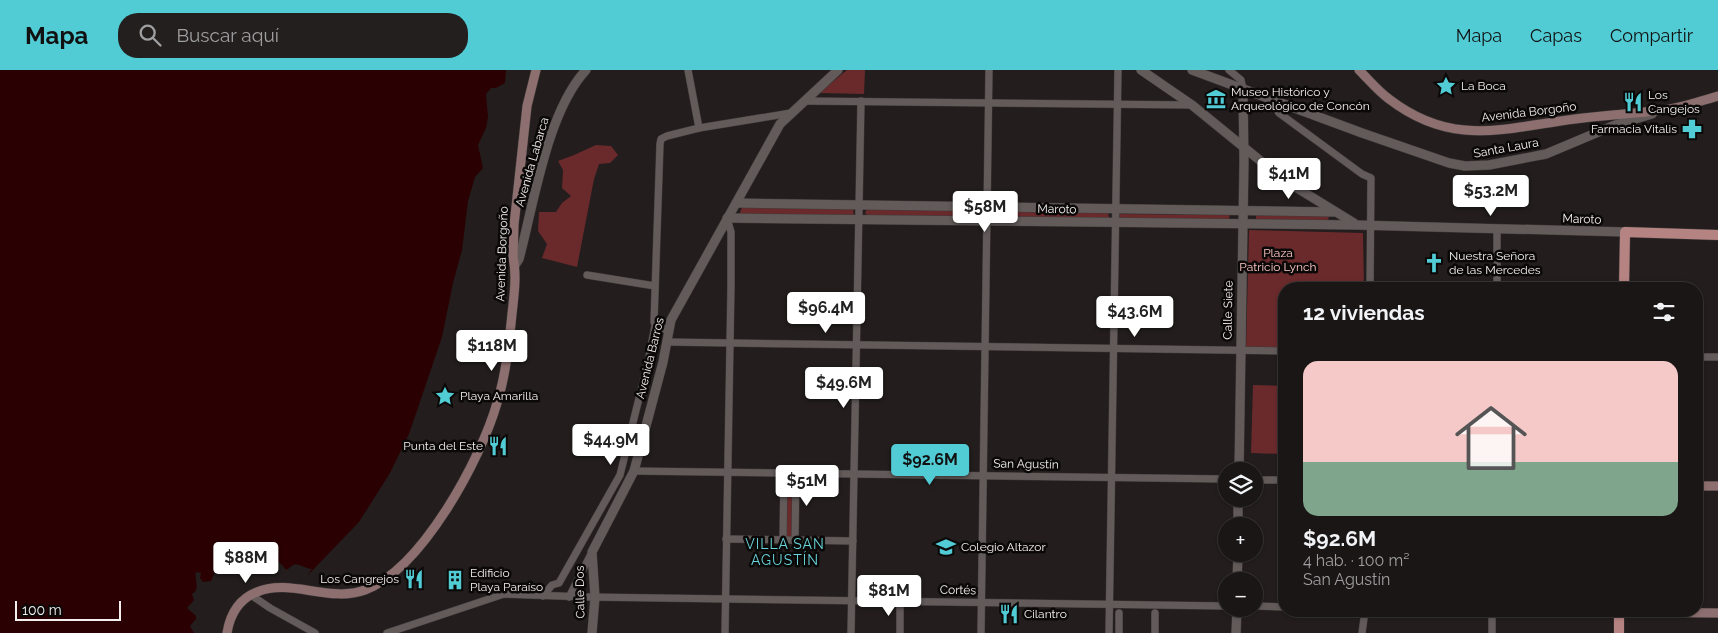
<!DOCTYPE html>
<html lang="es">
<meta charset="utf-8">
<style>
body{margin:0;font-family:Raleway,sans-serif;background:#231f1f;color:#f1f3f6;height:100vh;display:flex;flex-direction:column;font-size:19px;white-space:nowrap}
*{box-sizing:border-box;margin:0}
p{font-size:16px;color:#9f9fa1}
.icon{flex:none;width:28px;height:28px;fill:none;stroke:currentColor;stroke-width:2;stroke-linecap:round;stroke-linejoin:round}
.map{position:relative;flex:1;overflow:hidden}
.sheet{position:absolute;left:1278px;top:212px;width:425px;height:335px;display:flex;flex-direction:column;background:#1a1616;border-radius:20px;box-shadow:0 1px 4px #0004,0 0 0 1px #383535}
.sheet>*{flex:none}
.tools{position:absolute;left:1218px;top:392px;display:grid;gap:10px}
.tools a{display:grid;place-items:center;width:45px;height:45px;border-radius:50%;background:#1a1616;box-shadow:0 1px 4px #0004,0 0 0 1px #383535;font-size:25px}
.scale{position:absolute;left:15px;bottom:12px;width:106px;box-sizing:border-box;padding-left:5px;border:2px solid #f4efef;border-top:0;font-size:14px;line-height:18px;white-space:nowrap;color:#f4efef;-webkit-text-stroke:4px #0b0808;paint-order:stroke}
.price{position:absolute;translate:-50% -42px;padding:0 11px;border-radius:5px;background:#fff;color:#222;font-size:16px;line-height:32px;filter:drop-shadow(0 1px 2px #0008)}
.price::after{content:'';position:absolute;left:50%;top:30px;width:15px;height:11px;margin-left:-8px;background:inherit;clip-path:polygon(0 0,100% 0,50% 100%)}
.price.on{background:#51ccd4;color:#111}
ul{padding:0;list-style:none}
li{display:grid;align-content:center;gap:10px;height:265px;padding:0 25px}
li span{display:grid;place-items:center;height:155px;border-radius:15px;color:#555}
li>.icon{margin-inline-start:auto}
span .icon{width:90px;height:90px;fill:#fffc;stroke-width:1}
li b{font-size:21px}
h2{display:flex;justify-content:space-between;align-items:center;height:60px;padding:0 25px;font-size:21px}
header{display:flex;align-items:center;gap:30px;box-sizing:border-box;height:70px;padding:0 25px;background:#51ccd4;color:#111}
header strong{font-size:24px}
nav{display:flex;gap:28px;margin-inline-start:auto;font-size:18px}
.search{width:350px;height:45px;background:#231f1f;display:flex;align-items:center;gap:12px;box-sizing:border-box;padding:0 18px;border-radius:20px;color:#9f9fa1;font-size:19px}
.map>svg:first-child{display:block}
.green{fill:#6a2a2c}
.water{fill:#2b0003}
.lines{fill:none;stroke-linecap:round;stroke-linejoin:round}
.minor-casing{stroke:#403b3a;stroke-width:8}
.tertiary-casing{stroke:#403b3a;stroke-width:10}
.secondary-casing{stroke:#403b3a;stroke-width:10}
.primary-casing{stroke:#403b3a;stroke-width:11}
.minor{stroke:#625b5a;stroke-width:7}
.tertiary{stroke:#625b5a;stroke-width:9}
.secondary{stroke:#8c6f6e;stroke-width:9}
.primary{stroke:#b58382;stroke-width:10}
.labels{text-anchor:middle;stroke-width:5;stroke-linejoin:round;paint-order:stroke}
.poi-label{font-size:12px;fill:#f4efef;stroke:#0b0808;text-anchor:start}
.street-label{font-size:12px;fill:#f4efef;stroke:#0b0808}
.park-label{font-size:12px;fill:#fec7c5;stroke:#0b0808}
.neighbourhood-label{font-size:14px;letter-spacing:1px;fill:#68d4db;stroke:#0b0808}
</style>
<header>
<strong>Mapa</strong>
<div class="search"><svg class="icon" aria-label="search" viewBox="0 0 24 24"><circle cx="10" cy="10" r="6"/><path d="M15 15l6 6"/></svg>Buscar aquí</div>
<nav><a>Mapa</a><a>Capas</a><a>Compartir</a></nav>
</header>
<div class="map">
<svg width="1718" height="563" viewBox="0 0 1718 563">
<rect width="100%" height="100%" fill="#231d1d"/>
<g class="green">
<path d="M 847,0 L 865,0 L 864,24 L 819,23 Z"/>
<path d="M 596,75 L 611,76 L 618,85 L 610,93 L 599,94 L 594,109 L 577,197 L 542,188 L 547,174 L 538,161 L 539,142 L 556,142 L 562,133 L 571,126 L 562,118 L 563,100 L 558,91 L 574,85 Z"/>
<path d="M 742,137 L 853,138 L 854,146 L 739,146 Z"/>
<path d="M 867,139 L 977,141 L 980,144 L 977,148 L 868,146 L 865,143 Z"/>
<path d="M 1000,141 L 1108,143 L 1109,147 L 1106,149 L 1001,148 L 998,144 Z"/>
<path d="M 1117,144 L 1230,145 L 1228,151 L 1119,150 Z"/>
<path d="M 1256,145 L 1329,146 L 1328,151 L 1256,151 Z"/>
<path d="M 1249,160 L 1363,163 L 1364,219 L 1284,219 L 1284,279 L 1246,278 Z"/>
<path d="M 1253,315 L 1284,316 L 1284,384 L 1251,383 Z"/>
<rect x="786" y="407" width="8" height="60"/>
</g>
<path class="water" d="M 0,0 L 506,0 L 505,13 L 496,18 L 491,18 L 486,24 L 488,47 L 486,58 L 478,75 L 483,98 L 475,107 L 468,131 L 462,180 L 453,213 L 442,267 L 409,364 L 390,403 L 359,452 L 307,506 L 312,499 C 306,499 297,492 293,495 C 290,497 289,499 286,500 C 276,486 274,491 259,495 L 257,486 L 245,476 L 238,476 L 230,480 L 225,477 L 220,478 L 218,486 L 221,489 L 215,491 L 216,499 L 211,511 L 203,512 L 200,508 L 201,503 L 196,502 C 194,511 201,518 192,524 L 194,530 L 187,538 L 196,546 L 196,549 L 190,556 L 194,563 L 0,563 Z"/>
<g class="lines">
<defs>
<g id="minor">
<path d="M 688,0 L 699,58"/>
<path d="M 1229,0 L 1241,10 L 1243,19"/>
<path d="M 1268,28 L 1279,43 L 1362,104 L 1371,108 L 1370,219"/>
<path d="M 805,31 L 1192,35"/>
<path d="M 587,205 L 655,216"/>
<path d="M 1497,219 L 1497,159"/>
<path d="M 668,260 L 656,257 L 654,252 L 660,74 L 661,69 L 667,66 L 699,58 L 791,43"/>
<path d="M 667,272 L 1284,281"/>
<path d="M 1696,287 L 1718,287"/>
<path d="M 634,401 L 1226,409"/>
<path d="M 1254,410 L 1284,410"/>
<path d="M 726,469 L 853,471"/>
<path d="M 783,470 L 784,403"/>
<path d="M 795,470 L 796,403"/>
<path d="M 251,525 L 270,538 L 315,563"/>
<path d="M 543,526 L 552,515 L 559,513 L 620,405 L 648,292 L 655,256"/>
<path d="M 569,527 L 592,482"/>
<path d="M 1254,536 L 1284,537"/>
<path d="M 1600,541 L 1619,542"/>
<path d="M 387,563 L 504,524 L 588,527 L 1226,536"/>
<path d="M 725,563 L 731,215 L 731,162 L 727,148"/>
<path d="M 851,563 L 861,31"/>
<path d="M 900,563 L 900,531"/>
<path d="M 981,563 L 989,0"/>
<path d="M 1109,563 L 1118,0"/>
<path d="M 1119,563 L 1119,543"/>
<path d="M 1155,563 L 1155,543"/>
<path d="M 1362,563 L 1365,541"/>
<path d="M 1492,563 L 1492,541"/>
</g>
<g id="tertiary">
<path d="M 1141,0 L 1192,35 L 1284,110 L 1354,153"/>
<path d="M 1192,0 L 1362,63 L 1449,93 L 1465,96 L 1489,95 L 1546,84 L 1615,55 L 1652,44"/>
<path d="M 736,133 L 1334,142"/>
<path d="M 727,148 L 1356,155 L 1625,162"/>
<path d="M 515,195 L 519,189 C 534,133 547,42 586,0"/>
<path d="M 1239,401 L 1244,92 L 1243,19"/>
<path d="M 1238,456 L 1238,429"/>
<path d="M 1237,511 L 1238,484"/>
<path d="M 592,563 L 595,527 L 592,482 L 634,401 L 663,292 L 671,250 L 780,54 L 838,0"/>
<path d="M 1236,563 L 1237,539"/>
</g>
<g id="secondary">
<path d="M 1359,0 C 1369,10 1378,21 1389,29 C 1453,78 1504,58 1575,49 C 1604,45 1634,44 1663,40 C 1681,38 1700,31 1718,26"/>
<path d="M 1696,416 L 1718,416"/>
<path d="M 1619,542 L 1718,543"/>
<path d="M 227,563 C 230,545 239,529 257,522 C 290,508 330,533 365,520 C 422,499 481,389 497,333 C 506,304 509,274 512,244 C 514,226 517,205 513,187 L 514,155 L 527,36 L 536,0"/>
</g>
<g id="primary">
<path d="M 1624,219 L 1625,162 L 1718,165"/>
<path d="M 1619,563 L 1619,541"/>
</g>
</defs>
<use href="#minor" class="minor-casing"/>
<use href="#tertiary" class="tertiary-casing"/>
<use href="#secondary" class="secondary-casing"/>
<use href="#primary" class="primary-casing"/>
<use href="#minor" class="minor"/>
<use href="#tertiary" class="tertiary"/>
<use href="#secondary" class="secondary"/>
<use href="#primary" class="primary"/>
</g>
<defs>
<symbol id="sight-bare" viewBox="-9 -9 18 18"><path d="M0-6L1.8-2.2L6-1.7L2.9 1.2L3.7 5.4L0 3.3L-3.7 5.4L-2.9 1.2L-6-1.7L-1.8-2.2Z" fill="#51ccd4" stroke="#0b0808" stroke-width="2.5" paint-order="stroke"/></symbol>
<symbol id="museum-bare" viewBox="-9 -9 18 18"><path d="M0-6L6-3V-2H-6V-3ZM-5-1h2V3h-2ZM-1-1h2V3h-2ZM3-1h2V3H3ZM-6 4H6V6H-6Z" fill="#51ccd4" stroke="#0b0808" stroke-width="2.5" paint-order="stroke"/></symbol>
<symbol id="restaurant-bare" viewBox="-9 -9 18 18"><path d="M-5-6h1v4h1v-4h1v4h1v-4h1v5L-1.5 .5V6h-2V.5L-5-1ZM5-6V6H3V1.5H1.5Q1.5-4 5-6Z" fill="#51ccd4" stroke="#0b0808" stroke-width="2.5" paint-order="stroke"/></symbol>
<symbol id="pharmacy-bare" viewBox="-9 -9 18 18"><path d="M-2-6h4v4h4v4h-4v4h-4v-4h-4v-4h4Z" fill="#51ccd4" stroke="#0b0808" stroke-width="2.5" paint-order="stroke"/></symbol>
<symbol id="church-bare" viewBox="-9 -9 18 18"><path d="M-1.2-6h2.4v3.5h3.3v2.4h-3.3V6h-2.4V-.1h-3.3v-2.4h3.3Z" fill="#51ccd4" stroke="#0b0808" stroke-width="2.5" paint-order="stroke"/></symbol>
<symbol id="school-bare" viewBox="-9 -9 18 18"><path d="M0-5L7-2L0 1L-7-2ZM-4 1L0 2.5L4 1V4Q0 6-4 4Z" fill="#51ccd4" stroke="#0b0808" stroke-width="2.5" paint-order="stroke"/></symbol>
<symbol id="building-bare" viewBox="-9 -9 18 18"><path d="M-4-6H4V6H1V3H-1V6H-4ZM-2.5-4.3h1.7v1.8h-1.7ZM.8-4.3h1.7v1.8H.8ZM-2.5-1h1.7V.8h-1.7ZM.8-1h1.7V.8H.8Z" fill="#51ccd4" stroke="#0b0808" stroke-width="2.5" paint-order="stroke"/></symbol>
</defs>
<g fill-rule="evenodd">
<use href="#sight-bare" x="1432" y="2" width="28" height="28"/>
<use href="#museum-bare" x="1202" y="15" width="28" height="28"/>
<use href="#restaurant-bare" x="1619" y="18" width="28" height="28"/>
<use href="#pharmacy-bare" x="1678" y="45" width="28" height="28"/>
<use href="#church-bare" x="1420" y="179" width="28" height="28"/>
<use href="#sight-bare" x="431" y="312" width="28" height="28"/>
<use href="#restaurant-bare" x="484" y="362" width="28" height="28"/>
<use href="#school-bare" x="932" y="463" width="28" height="28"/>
<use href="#restaurant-bare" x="400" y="495" width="28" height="28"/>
<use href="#building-bare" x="441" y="496" width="28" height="28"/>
<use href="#restaurant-bare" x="995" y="530" width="28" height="28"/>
</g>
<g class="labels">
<g class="poi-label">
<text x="1461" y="20">La Boca</text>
<text x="1231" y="26">Museo Histórico y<tspan x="1231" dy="14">Arqueológico de Concón</tspan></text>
<text x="1648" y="29">Los<tspan x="1648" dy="14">Cangejos</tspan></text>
<text x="1677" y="63" text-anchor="end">Farmacia Vitalis</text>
<text x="1449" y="190">Nuestra Señora<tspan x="1449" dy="14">de las Mercedes</tspan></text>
<text x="460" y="330">Playa Amarilla</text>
<text x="483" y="380" text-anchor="end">Punta del Este</text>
<text x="961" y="481">Colegio Altazor</text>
<text x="470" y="507">Edificio<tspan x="470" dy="14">Playa Paraíso</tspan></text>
<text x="399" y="513" text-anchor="end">Los Cangrejos</text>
<text x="1024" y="548">Cilantro</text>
</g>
<g class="street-label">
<text transform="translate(1529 42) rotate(-7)" y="4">Avenida Borgoño</text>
<text transform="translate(1506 78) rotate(-10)" y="4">Santa Laura</text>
<text transform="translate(532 92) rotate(-74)" y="4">Avenida Labarca</text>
<text transform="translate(1057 139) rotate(1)" y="4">Maroto</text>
<text transform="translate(1582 149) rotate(2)" y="4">Maroto</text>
<text transform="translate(502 184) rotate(-88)" y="4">Avenida Borgoño</text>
<text transform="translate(1228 240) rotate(-89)" y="4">Calle Siete</text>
<text transform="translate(650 288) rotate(-76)" y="4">Avenida Barros</text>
<text transform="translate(1026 394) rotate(1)" y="4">San Agustín</text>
<text transform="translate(958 520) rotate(1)" y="4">Cortés</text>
<text transform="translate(580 522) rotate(-91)" y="4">Calle Dos</text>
</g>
<g class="park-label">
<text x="1278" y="187">Plaza<tspan x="1278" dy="14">Patricio Lynch</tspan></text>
</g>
<g class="neighbourhood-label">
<text x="785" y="479">VILLA SAN<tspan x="785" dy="16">AGUSTÍN</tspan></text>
</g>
</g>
</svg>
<div class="tools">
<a><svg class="icon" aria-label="layers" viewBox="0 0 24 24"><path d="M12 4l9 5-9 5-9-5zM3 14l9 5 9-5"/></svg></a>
<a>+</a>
<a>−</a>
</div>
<div class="scale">100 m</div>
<b class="price" style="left:1289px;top:130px">$41M</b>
<b class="price" style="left:1491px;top:147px">$53.2M</b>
<b class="price" style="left:985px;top:163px">$58M</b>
<b class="price" style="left:826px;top:264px">$96.4M</b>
<b class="price" style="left:1135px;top:268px">$43.6M</b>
<b class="price" style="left:492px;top:302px">$118M</b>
<b class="price" style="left:844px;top:339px">$49.6M</b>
<b class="price" style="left:611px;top:396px">$44.9M</b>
<b class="price on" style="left:930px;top:416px">$92.6M</b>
<b class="price" style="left:807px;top:437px">$51M</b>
<b class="price" style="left:246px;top:514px">$88M</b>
<b class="price" style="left:889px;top:547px">$81M</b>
<section class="sheet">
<h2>12 viviendas<svg class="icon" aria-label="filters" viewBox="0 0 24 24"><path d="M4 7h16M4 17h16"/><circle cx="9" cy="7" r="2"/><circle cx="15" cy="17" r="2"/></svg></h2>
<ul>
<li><span style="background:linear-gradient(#f6c9c9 65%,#7fa58c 0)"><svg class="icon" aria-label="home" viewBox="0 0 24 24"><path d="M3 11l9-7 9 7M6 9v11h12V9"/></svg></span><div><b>$92.6M</b><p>4 hab. · 100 m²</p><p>San Agustín</p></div></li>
</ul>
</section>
</div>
